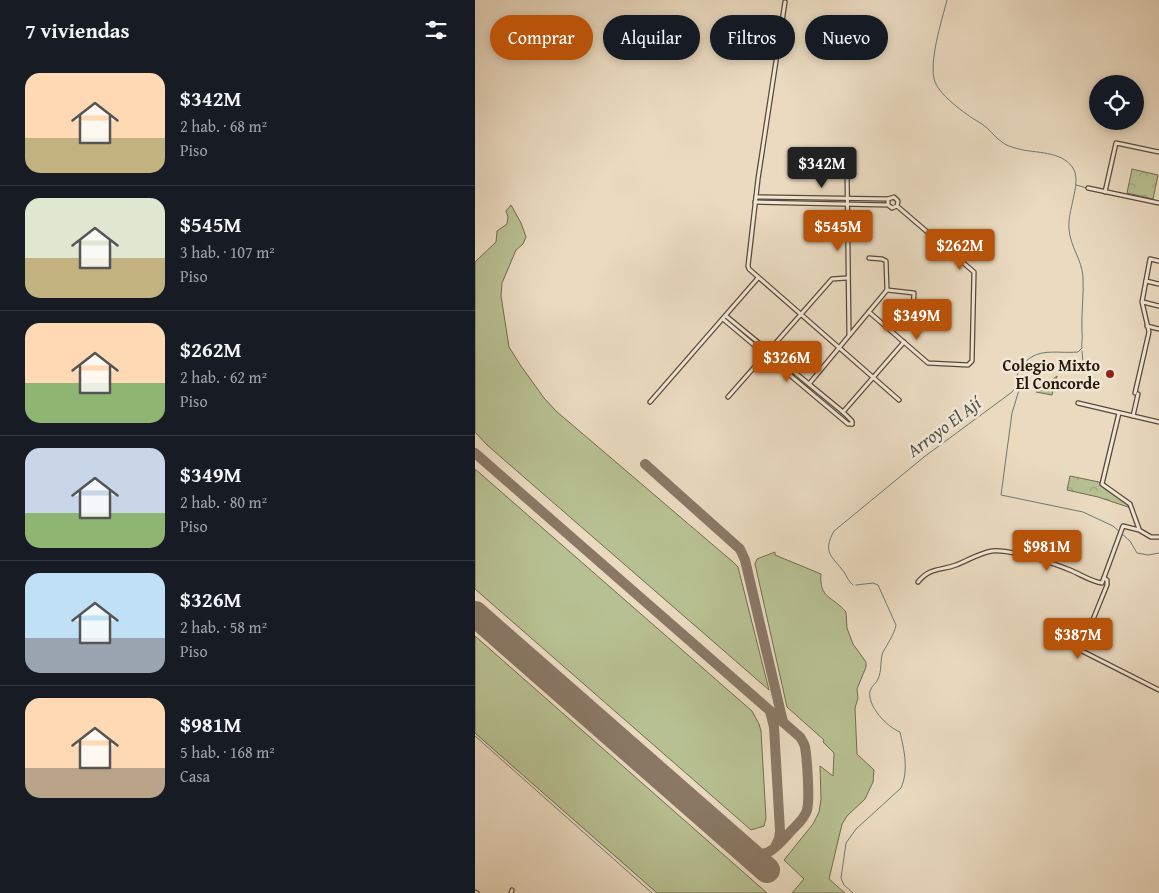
<!DOCTYPE html>
<html lang="es">
<meta charset="utf-8">
<style>
body{margin:0;font-family:"Gentium Book Plus",serif;background:#242831;color:#f1f3f6;height:100vh;display:flex;flex-direction:column;font-size:19px;white-space:nowrap}
*{box-sizing:border-box;margin:0}
p{font-size:16px;color:#9ea1a6}
.icon{flex:none;width:28px;height:28px;fill:none;stroke:currentColor;stroke-width:2;stroke-linecap:round;stroke-linejoin:round}
.map{position:relative;flex:1;overflow:hidden}
.side{display:flex;flex-direction:column;background:#171b24;width:475px}
.side>*{flex:none}
.hud{position:absolute;left:15px;top:15px;width:475px;height:45px;display:flex;gap:10px}
.tools{position:absolute;left:614px;top:75px;display:grid;gap:10px}
.tools a{display:grid;place-items:center;width:55px;height:55px;border-radius:50%;background:#171b24;box-shadow:0 2px 8px #0003;font-size:25px}
.price{position:absolute;translate:-50% -42px;padding:0 11px;border-radius:5px;background:#b45309;color:#fff;font-size:16px;line-height:32px;filter:drop-shadow(0 1px 2px #0008)}
.price::after{content:'';position:absolute;left:50%;top:30px;width:15px;height:11px;margin-left:-8px;background:inherit;clip-path:polygon(0 0,100% 0,50% 100%)}
.price.selected{background:#222;color:#fff}
ul{padding:0;list-style:none}
li{display:flex;align-items:center;gap:15px;height:125px;padding:0 25px}
li+li{border-top:1px solid #363941}
li span{display:grid;place-items:center;flex:none;width:140px;height:100px;border-radius:15px;color:#555}
li>.icon{margin-inline-start:auto}
span .icon{width:60px;height:60px;fill:#fffc;stroke-width:1}
li b{font-size:21px}
h2{display:flex;justify-content:space-between;align-items:center;height:60px;padding:0 25px;font-size:21px}
.tag{padding:0 18px;border-radius:22px;background:#171b24;box-shadow:0 2px 8px #0003;font-size:18px;line-height:45px}
.tag.selected{background:#b45309;color:#fff}
main{display:flex;flex:1;min-height:0}
.map>svg:first-child{display:block}
.grass{fill:#b7c092;stroke:#706c4e}
.park{fill:url(#park-crowns);stroke:#706c4e}
.lines{fill:none;stroke-linecap:round;stroke-linejoin:round}
.stream{stroke:#6c7972;stroke-width:1}
.taxiway{stroke:#8a7865;stroke-width:10}
.runway{stroke:#8a7865;stroke-width:26}
.street-casing{stroke:#594838;stroke-width:5.5}
.street{stroke:#f1e7d6;stroke-width:3}
.poi-dot{fill:#8f2418;stroke:#f1e7d6;stroke-width:2}
.labels{text-anchor:middle;stroke-width:5;stroke-linejoin:round;paint-order:stroke}
.poi-label{font-size:16px;font-weight:bold;fill:#29170a;stroke:#f1e7d6;text-anchor:end}
.water-label{font-size:18px;font-style:italic;fill:#505047;stroke:#f1e7d6}
</style>
<main>
<section class="side">
<h2>7 viviendas<svg class="icon" aria-label="filters" viewBox="0 0 24 24"><path d="M4 7h16M4 17h16"/><circle cx="9" cy="7" r="2"/><circle cx="15" cy="17" r="2"/></svg></h2>
<ul>
<li><span style="background:linear-gradient(#ffd9b3 65%,#c2b280 0)"><svg class="icon" aria-label="home" viewBox="0 0 24 24"><path d="M3 11l9-7 9 7M6 9v11h12V9"/></svg></span><div><b>$342M</b><p>2 hab. · 68 m²</p><p>Piso</p></div></li>
<li><span style="background:linear-gradient(#dfe7d0 60%,#c2b280 0)"><svg class="icon" aria-label="home" viewBox="0 0 24 24"><path d="M3 11l9-7 9 7M6 9v11h12V9"/></svg></span><div><b>$545M</b><p>3 hab. · 107 m²</p><p>Piso</p></div></li>
<li><span style="background:linear-gradient(#ffd9b3 60%,#8fb573 0)"><svg class="icon" aria-label="home" viewBox="0 0 24 24"><path d="M3 11l9-7 9 7M6 9v11h12V9"/></svg></span><div><b>$262M</b><p>2 hab. · 62 m²</p><p>Piso</p></div></li>
<li><span style="background:linear-gradient(#c9d6e8 65%,#8fb573 0)"><svg class="icon" aria-label="home" viewBox="0 0 24 24"><path d="M3 11l9-7 9 7M6 9v11h12V9"/></svg></span><div><b>$349M</b><p>2 hab. · 80 m²</p><p>Piso</p></div></li>
<li><span style="background:linear-gradient(#bfe0f5 65%,#9aa5b1 0)"><svg class="icon" aria-label="home" viewBox="0 0 24 24"><path d="M3 11l9-7 9 7M6 9v11h12V9"/></svg></span><div><b>$326M</b><p>2 hab. · 58 m²</p><p>Piso</p></div></li>
<li><span style="background:linear-gradient(#ffd9b3 70%,#b9a48a 0)"><svg class="icon" aria-label="home" viewBox="0 0 24 24"><path d="M3 11l9-7 9 7M6 9v11h12V9"/></svg></span><div><b>$981M</b><p>5 hab. · 168 m²</p><p>Casa</p></div></li>
</ul>
</section>
<div class="map">
<svg width="684" height="893" viewBox="0 0 684 893">
<defs>
<pattern id="park-crowns" width="20" height="18" patternUnits="userSpaceOnUse" patternTransform="scale(1.25)"><rect width="20" height="18" fill="#b7c092"/><path d="M2 6a3 3 0 1 1 6 0M12 15a3 3 0 1 1 6 0" fill="none" stroke="#9da47d"/></pattern>
</defs>
<rect width="100%" height="100%" fill="#eadac0"/>
<filter id="stains"><feTurbulence type="fractalNoise" baseFrequency=".004" numOctaves="4"/><feColorMatrix values="0 0 0 0 .2 0 0 0 0 .09 0 0 0 0 .02 0 0 0 .5 -.17"/></filter>
<radialGradient id="worn" r=".72"><stop offset=".6" stop-color="#630" stop-opacity="0"/><stop offset="1" stop-color="#630" stop-opacity=".3"/></radialGradient>
<g class="grass">
<path d="M 36,205 L 46,223 L 51,237 L 48,244 L 41,250 L 27,283 L 26,296 L 34,347 L 46,366 L 69,398 L 81,411 L 258,562 L 263,567 L 294,690 L 12,445 L 0,432 L 0,262 L 21,242 L 22,231 L 32,224 L 33,217 L 31,211 Z"/>
<path d="M 0,469 L 277,711 L 284,724 L 286,731 L 291,818 L 289,826 L 276,830 L 0,589 Z"/>
<path d="M 300,552 L 300,555 L 346,574 C 344,599 358,596 371,612 L 372,628 L 378,644 L 391,662 L 391,667 L 382,689 L 383,698 L 380,708 L 382,754 L 399,770 L 398,782 L 390,799 L 372,816 L 367,824 L 354,879 L 370,893 L 317,893 L 329,879 L 309,860 L 338,824 L 344,812 L 346,799 L 345,766 L 358,776 L 359,753 L 348,742 L 349,740 L 312,707 L 280,564 L 282,559 Z"/>
<path d="M 0,636 L 292,893 L 182,893 L 0,733 Z"/>
</g>
<g class="park">
<path d="M 657,169 L 683,175 L 678,199 L 652,193 Z"/>
<path d="M 582,376 L 577,395 L 561,392 Z"/>
<path d="M 595,476 L 624,482 C 630,494 649,496 656,508 L 623,497 L 592,490 Z"/>
</g>
<g class="lines">
<g class="stream">
<path d="M 601,185 L 612,188"/>
<path d="M 606,370 L 608,362 L 607,351"/>
<path d="M 541,385 L 544,390 L 537,413 L 526,495 L 608,512 L 638,526 L 655,541 L 662,553 L 673,555 L 684,553"/>
<path d="M 378,585 C 374,582 372,577 369,572 C 357,556 347,553 359,531 L 449,457 L 537,392 C 543,386 540,380 543,373 C 557,345 578,354 603,352 L 607,348 C 606,343 608,339 607,333 C 606,314 609,296 608,277 C 607,260 595,246 594,229 C 592,212 606,184 599,170 C 590,152 564,153 548,150 C 541,148 533,147 527,142 C 519,137 515,129 507,124 C 493,116 466,97 460,82 C 453,63 467,20 472,0"/>
<path d="M 0,736 L 177,893"/>
<path d="M 378,893 L 369,885 L 366,878 L 371,843 L 381,829 L 426,788 C 434,770 429,750 425,732 C 412,727 392,706 395,691 C 396,686 402,683 403,679 C 407,671 405,659 408,652 C 413,643 419,635 421,625 L 403,585 L 398,583 L 381,585"/>
</g>
<g class="taxiway">
<path d="M 0,453 L 293,709 L 325,737 C 327,740 329,743 330,747 C 332,758 335,800 332,810 C 330,818 322,825 316,831 C 301,848 291,862 267,849"/>
<path d="M 170,464 L 265,549 L 270,560 L 308,722"/>
<path d="M 295,711 L 299,727 L 305,831 L 304,839 L 301,845"/>
</g>
<path class="runway" d="M 0,614 L 292,870"/>
<defs>
<g id="street">
<path d="M 310,2 L 283,179 L 273,266 L 274,269 L 424,400"/>
<path d="M 372,168 L 374,335"/>
<path d="M 613,188 L 684,203"/>
<path d="M 630,192 L 641,143 L 684,152"/>
<path d="M 281,197 L 413,199"/>
<path d="M 280,202 L 413,205 L 417,208 L 422,206 L 423,201 L 419,197 L 413,199 L 413,205"/>
<path d="M 671,281 L 684,284"/>
<path d="M 412,290 L 439,293 L 438,311"/>
<path d="M 668,302 L 684,306"/>
<path d="M 394,312 L 453,363 L 493,365 L 497,361 L 499,272 L 422,206"/>
<path d="M 251,316 L 368,412 L 377,421 L 377,424"/>
<path d="M 248,319 L 373,424 L 377,424"/>
<path d="M 672,326 L 684,329"/>
<path d="M 334,384 L 412,290 L 411,261 L 407,259 L 394,258"/>
<path d="M 660,393 L 674,332 L 667,302 L 675,259 L 684,261"/>
<path d="M 253,397 L 357,279 L 372,278"/>
<path d="M 175,402 L 283,278"/>
<path d="M 603,403 L 684,422"/>
<path d="M 368,412 L 429,342"/>
<path d="M 644,413 L 627,484 L 655,504 L 664,529"/>
<path d="M 658,416 L 663,394"/>
<path d="M 629,578 L 632,580 L 632,585 L 606,649 L 607,651 L 684,690"/>
<path d="M 443,582 C 455,567 465,571 481,565 C 492,561 504,553 517,551 C 534,549 578,563 595,570 C 605,574 617,582 627,583 L 648,526 L 664,530 L 676,537 L 684,537"/>
<path d="M 0,892 L 2,893"/>
<path d="M 36,893 L 37,890"/>
</g>
</defs>
<use href="#street" class="street-casing"/>
<use href="#street" class="street"/>
</g>
<circle class="poi-dot" cx="635" cy="374" r="5"/>
<g class="labels">
<g class="poi-label">
<text x="625" y="371">Colegio Mixto<tspan x="625" dy="18">El Concorde</tspan></text>
</g>
<g class="water-label">
<text transform="translate(469 427) rotate(-37)" y="6">Arroyo El Ají</text>
</g>
</g>
<rect width="100%" height="100%" filter="url(#stains)"/>
<rect width="100%" height="100%" fill="url(#worn)"/>
</svg>
<div class="tools">
<a><svg class="icon" aria-label="locate" viewBox="0 0 24 24"><circle cx="12" cy="12" r="6"/><path d="M12 2v4M12 18v4M2 12h4M18 12h4"/></svg></a>
</div>
<b class="price selected" style="left:347px;top:189px">$342M</b>
<b class="price" style="left:363px;top:252px">$545M</b>
<b class="price" style="left:485px;top:271px">$262M</b>
<b class="price" style="left:442px;top:341px">$349M</b>
<b class="price" style="left:312px;top:383px">$326M</b>
<b class="price" style="left:572px;top:572px">$981M</b>
<b class="price" style="left:603px;top:660px">$387M</b>
<div class="hud">
<a class="tag selected">Comprar</a>
<a class="tag">Alquilar</a>
<a class="tag">Filtros</a>
<a class="tag">Nuevo</a>
</div>
</div>
</main>
